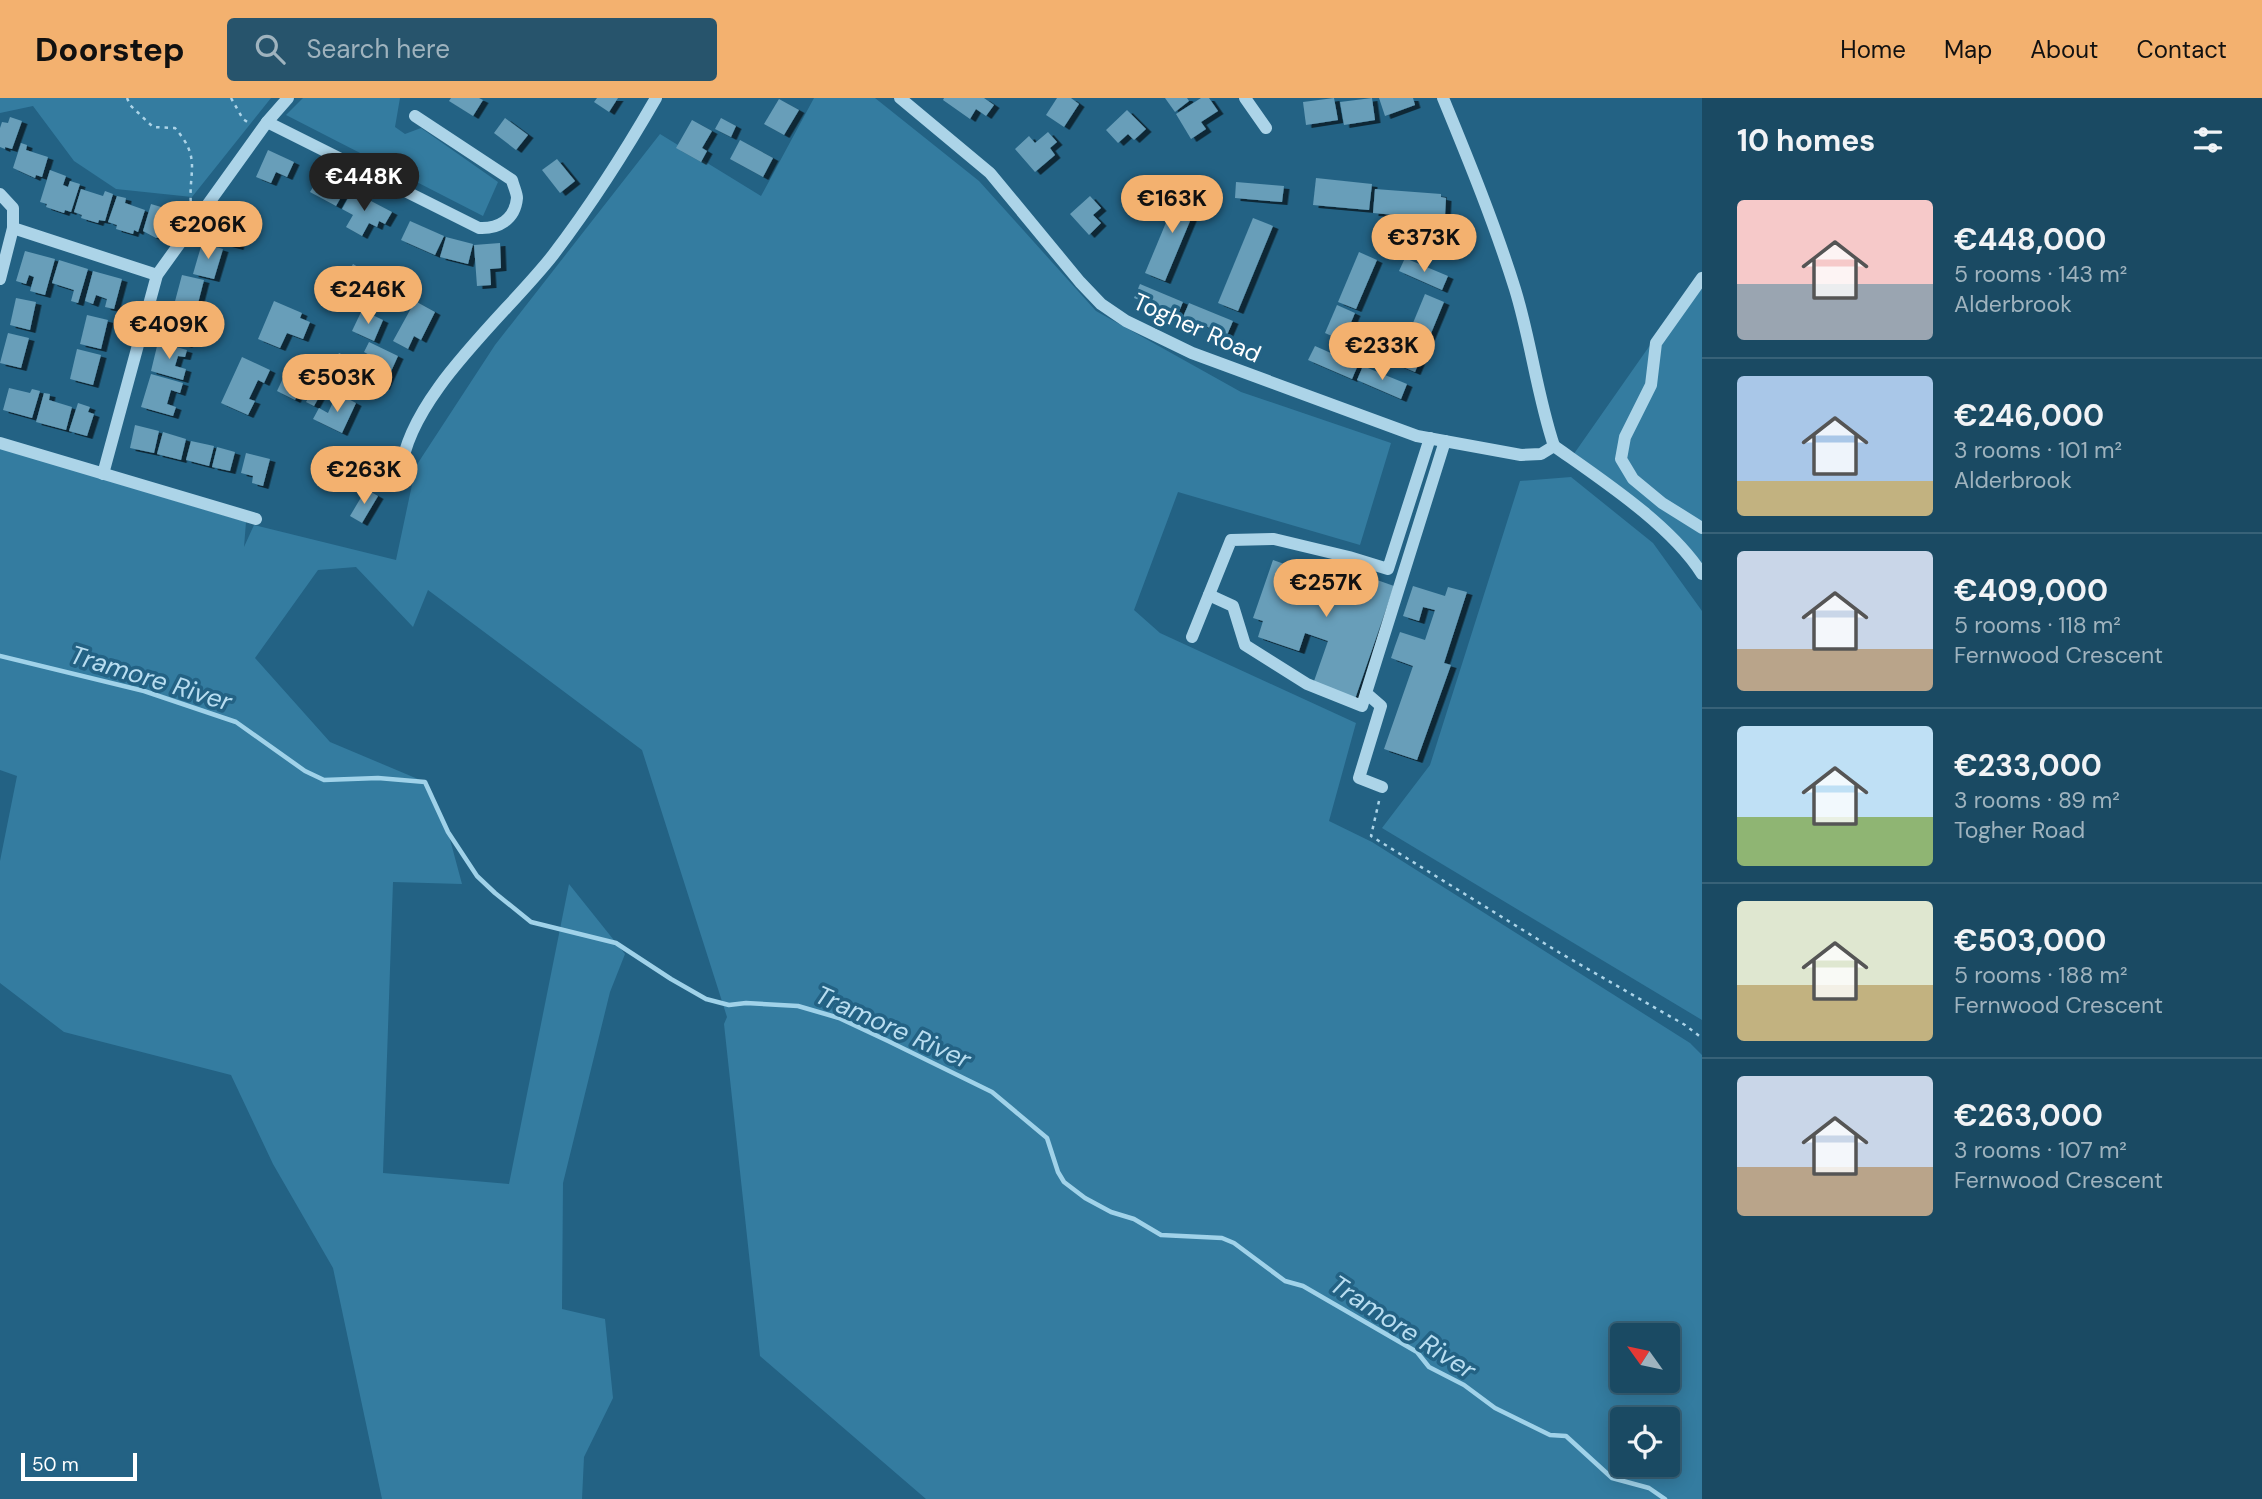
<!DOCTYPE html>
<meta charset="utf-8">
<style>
body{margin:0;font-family:"DM Sans",sans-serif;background:#27546c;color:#f1f3f6;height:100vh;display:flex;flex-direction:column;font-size:26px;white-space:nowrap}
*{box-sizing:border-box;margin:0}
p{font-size:23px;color:#9fb3be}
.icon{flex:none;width:38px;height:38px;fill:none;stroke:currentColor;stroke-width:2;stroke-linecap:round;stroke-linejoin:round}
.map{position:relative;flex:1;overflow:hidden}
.drawer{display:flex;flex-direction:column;background:#1a4a63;width:560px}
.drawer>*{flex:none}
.needle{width:46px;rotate:303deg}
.tools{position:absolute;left:1610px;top:1225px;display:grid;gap:14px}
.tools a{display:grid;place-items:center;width:70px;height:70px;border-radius:7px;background:#1a4a63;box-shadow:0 4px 18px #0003,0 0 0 2px #386278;font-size:35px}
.scale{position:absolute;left:21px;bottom:18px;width:116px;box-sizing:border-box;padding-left:7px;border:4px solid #fff;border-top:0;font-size:19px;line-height:24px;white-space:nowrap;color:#fff;-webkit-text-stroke:5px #236284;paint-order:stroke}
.price{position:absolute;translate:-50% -60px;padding:0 16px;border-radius:24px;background:#f3b16f;color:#111;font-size:23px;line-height:46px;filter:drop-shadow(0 2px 4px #0008)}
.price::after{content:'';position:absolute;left:50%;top:42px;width:21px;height:16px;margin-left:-10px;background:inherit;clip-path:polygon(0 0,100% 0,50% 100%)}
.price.selected{background:#222;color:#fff}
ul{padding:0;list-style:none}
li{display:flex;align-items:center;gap:21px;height:175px;padding:0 35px}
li+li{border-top:2px solid #386278}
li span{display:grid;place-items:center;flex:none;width:196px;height:140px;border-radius:7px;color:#555}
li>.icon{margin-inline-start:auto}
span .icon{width:84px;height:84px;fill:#fffc;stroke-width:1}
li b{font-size:30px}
h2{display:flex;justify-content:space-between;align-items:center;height:84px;padding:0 35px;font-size:30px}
header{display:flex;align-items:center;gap:42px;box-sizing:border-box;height:98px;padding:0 35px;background:#f3b16f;color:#111}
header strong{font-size:33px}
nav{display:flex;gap:38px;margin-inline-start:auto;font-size:24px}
.search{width:490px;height:63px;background:#27546c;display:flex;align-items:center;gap:18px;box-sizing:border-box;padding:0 24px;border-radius:7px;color:#9fb3be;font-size:26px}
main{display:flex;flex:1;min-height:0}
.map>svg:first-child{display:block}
.green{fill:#347ca0;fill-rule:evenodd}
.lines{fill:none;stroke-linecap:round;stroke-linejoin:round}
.stream{stroke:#a0d2e9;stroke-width:4.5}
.building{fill:#689eb9;filter:url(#shadow)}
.path{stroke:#acd4e8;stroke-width:2.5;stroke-dasharray:3.5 5;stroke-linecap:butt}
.minor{stroke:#acd4e8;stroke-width:12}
.labels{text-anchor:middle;stroke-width:7;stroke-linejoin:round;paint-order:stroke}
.street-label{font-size:24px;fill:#fff;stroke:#236284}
.water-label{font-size:26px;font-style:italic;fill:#b8ddf0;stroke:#236284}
</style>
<header>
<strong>Doorstep</strong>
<div class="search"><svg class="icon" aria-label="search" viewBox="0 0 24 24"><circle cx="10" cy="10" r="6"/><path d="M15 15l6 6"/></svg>Search here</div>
<nav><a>Home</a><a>Map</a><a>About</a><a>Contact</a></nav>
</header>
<main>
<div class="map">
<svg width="1702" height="1401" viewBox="0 0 1702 1401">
<defs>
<filter id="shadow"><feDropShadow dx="5.5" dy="3" stdDeviation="0" flood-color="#0009"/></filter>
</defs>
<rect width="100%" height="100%" fill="#236284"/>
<g class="green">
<path d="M 0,0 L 271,0 L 192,99 L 116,91 L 74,63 L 33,8 L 0,15 Z"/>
<path d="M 303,0 L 400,0 L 395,29 L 405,36 L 421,30 L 498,84 L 483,118 L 286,17 Z"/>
<path d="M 814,0 L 875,0 L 979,83 L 1096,213 L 1241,294 L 1391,345 L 1360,447 L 1178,394 L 1134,512 L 1160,535 L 1356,625 L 1329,723 L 1372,744 L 1690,945 L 1702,957 L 1702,1401 L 926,1401 L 760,1258 L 724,926 L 727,919 L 642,652 L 428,492 L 413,529 L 356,469 L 318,472 L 255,560 L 330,644 L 425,684 L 448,734 L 462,786 L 393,784 L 383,1075 L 509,1086 L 569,786 L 625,856 L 610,894 L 563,1085 L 562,1211 L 605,1221 L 613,1300 L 584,1359 L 582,1401 L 382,1401 L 333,1170 L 273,1066 L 231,977 L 64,934 L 0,885 L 0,763 L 17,678 L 0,672 L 0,350 L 246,424 L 244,449 L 254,427 L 396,462 L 416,368 L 495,247 L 660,36 L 761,98 ZM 1622,1237 L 1668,1237 L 1668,1283 L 1622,1283 ZM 1622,1321 L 1668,1321 L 1668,1367 L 1622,1367 Z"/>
<path d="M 1702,173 L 1702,476 L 1653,423 L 1571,360 Z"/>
<path d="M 1571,379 L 1653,445 L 1702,513 L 1702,922 L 1382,730 L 1430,667 L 1520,383 Z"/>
</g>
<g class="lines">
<path class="stream" d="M 0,558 L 144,593 L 236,624 L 305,673 L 324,682 L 378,680 L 425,684 L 448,734 L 477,778 L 495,795 L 531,824 L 616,845 L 671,881 L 706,901 L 729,907 L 746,905 L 798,908 L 839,920 L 888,943 L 992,994 L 1047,1040 L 1058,1074 L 1064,1084 L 1085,1100 L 1111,1114 L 1134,1121 L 1161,1137 L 1222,1140 L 1234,1145 L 1285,1183 L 1303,1188 L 1417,1254 L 1429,1269 L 1464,1287 L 1495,1310 L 1550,1337 L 1566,1338 L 1612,1380 L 1649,1390 L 1665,1401"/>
</g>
<g class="building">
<path d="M 451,0 L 479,0 L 483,2 L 473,18 L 449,3 Z"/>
<path d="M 597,0 L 618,0 L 609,14 L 594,4 Z"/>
<path d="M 944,0 L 984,0 L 994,7 L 986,18 L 976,11 L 970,21 L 943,2 Z"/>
<path d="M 1057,0 L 1071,0 L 1079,6 L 1064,29 L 1046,17 Z"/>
<path d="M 1165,0 L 1187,0 L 1189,3 L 1175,14 Z"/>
<path d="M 1201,0 L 1209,0 L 1218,13 L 1201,24 L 1206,31 L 1191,41 L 1176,16 Z"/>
<path d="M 1334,0 L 1338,22 L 1306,27 L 1303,4 Z"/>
<path d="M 1372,0 L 1375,22 L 1344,27 L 1340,4 Z"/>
<path d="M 1379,0 L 1413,0 L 1415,7 L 1385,18 Z"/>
<path d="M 779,1 L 799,12 L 784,37 L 764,26 Z"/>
<path d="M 1127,12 L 1146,31 L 1134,42 L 1128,36 L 1118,45 L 1106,32 Z"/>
<path d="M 10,19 L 22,23 L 12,51 L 5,49 L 5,51 L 0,49 L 0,30 L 2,24 L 8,25 Z"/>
<path d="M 505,20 L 528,37 L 516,52 L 494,35 Z"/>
<path d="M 721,20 L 736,28 L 731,39 L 715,31 Z"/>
<path d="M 692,22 L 712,33 L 702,50 L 707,53 L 701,64 L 676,50 Z"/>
<path d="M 1048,34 L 1057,44 L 1050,50 L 1055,57 L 1035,74 L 1015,51 L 1029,38 L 1035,45 Z"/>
<path d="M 740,42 L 773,60 L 763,79 L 730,61 Z"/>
<path d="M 21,45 L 27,47 L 26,52 L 48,59 L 42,79 L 36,77 L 35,80 L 13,70 Z"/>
<path d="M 268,52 L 294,64 L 287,79 L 276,74 L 271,85 L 256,79 Z"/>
<path d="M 557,61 L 575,83 L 560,95 L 542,72 Z"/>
<path d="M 50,72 L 66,78 L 63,87 L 68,89 L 70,83 L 80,86 L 71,114 L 65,112 L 64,115 L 46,109 L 47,106 L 40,104 Z"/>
<path d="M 320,78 L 345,92 L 336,108 L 310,94 Z"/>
<path d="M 1316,80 L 1372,86 L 1369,112 L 1313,107 Z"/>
<path d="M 1236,84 L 1284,88 L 1282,104 L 1235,100 Z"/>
<path d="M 81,91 L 103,98 L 105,93 L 113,96 L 105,123 L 99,122 L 98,125 L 81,120 L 82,117 L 74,114 Z"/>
<path d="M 1180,91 L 1200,99 L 1165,183 L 1145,175 Z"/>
<path d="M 1375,91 L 1441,96 L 1441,99 L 1446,100 L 1445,118 L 1440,117 L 1440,121 L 1373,115 Z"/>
<path d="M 352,93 L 392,114 L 385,126 L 379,123 L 377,129 L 369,125 L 362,138 L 346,129 L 353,117 L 342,111 Z"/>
<path d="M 117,98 L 126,100 L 125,105 L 145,112 L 138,134 L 134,132 L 133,136 L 116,131 L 117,127 L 108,124 Z"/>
<path d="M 1090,98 L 1101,110 L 1093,117 L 1101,125 L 1089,137 L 1070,116 Z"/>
<path d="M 151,106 L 161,109 L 159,116 L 166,118 L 160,139 L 156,140 L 143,133 Z"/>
<path d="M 223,112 L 246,118 L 238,149 L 215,143 Z"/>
<path d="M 1253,120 L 1273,128 L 1238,213 L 1218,205 Z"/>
<path d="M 410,123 L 444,138 L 435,157 L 401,142 Z"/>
<path d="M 446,139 L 473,146 L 468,166 L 440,159 Z"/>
<path d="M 202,145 L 223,151 L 214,181 L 193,176 Z"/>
<path d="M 500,145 L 501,170 L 490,171 L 491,187 L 477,188 L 474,147 Z"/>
<path d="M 25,153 L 55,161 L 45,197 L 30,193 L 34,179 L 29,177 L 26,186 L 16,183 Z"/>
<path d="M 1359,154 L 1377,162 L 1356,211 L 1338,204 Z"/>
<path d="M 1405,160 L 1448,178 L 1442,192 L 1399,173 Z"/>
<path d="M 59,162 L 88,171 L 78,205 L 71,203 L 74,192 L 52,185 Z"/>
<path d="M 353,166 L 373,178 L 363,195 L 343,183 Z"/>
<path d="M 93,173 L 122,181 L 114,211 L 105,209 L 107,201 L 96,197 L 93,206 L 85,203 Z"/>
<path d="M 182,177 L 204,182 L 196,213 L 174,207 Z"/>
<path d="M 1140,186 L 1183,204 L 1177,218 L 1134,200 Z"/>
<path d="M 1425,196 L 1444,204 L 1415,274 L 1396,266 Z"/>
<path d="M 16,200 L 36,204 L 30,232 L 10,227 Z"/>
<path d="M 274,203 L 302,215 L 300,220 L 310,224 L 303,241 L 287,235 L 280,250 L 258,241 Z"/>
<path d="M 415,203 L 435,214 L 421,242 L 414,238 L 408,251 L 393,243 Z"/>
<path d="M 1189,205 L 1233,223 L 1227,237 L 1183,219 Z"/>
<path d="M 1337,207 L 1355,215 L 1343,243 L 1325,235 Z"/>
<path d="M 166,208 L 189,213 L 184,233 L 191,235 L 187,247 L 157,239 Z"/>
<path d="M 362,212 L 383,222 L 374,243 L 352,233 Z"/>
<path d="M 87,217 L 108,222 L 101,251 L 80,246 Z"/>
<path d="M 8,235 L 29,240 L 21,270 L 0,265 Z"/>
<path d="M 158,244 L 187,252 L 185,259 L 178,258 L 175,268 L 186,271 L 183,282 L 151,273 Z"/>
<path d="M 369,244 L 398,258 L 384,289 L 363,280 L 373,259 L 364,254 Z"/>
<path d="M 1315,248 L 1358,267 L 1352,281 L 1308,262 Z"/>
<path d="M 77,251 L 101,257 L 93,287 L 70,281 Z"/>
<path d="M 339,255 L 355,263 L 348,277 L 332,269 Z"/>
<path d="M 242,259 L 270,272 L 264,285 L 258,282 L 249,301 L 255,303 L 248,317 L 221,305 Z"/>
<path d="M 1363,268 L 1407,286 L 1401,301 L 1357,282 Z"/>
<path d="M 151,276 L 183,285 L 180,295 L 171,292 L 167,306 L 176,309 L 173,318 L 141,309 Z"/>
<path d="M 285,276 L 304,285 L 295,302 L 277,293 Z"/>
<path d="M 316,286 L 324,290 L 314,308 L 306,304 Z"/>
<path d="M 9,290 L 30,295 L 32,291 L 40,293 L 32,320 L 3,312 Z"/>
<path d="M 44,295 L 50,296 L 49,302 L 72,309 L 66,332 L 36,324 Z"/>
<path d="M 337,295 L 356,305 L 342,335 L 313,321 L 319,310 L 328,315 Z"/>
<path d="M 78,305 L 90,309 L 88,314 L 94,316 L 87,338 L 69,333 Z"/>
<path d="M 135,327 L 159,333 L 154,355 L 130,350 Z"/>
<path d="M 163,334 L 186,341 L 181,362 L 157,356 Z"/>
<path d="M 191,343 L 214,348 L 209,368 L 186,362 Z"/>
<path d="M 217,349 L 235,354 L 230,373 L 212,369 Z"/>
<path d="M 246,355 L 270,361 L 263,388 L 252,385 L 253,378 L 241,375 Z"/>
<path d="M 366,391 L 378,398 L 362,425 L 350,418 Z"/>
<path d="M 1273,462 L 1324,480 L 1329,465 L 1394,488 L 1355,601 L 1313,586 L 1328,543 L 1305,535 L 1299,553 L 1258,539 L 1263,523 L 1253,520 Z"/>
<path d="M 1413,488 L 1445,498 L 1448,489 L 1467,494 L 1444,565 L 1451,567 L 1417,662 L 1384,651 L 1413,568 L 1391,560 L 1395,548 L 1400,534 L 1425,542 L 1435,512 L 1423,509 L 1419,523 L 1403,518 Z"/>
</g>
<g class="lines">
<g class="path">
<path d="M 127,0 L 130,7 L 153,29 L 175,30 C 202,61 188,73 191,107"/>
<path d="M 231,0 L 243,21 L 249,25"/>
<path d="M 1379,703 L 1371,738 L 1560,855 L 1685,927 L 1702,940"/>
</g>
<g class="minor">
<path d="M 900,0 L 990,75 L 1080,184 L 1101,206 L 1126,223 L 1192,255 L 1417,338 L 1521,357 L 1541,356 L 1554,348"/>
<path d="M 1245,0 L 1266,30"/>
<path d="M 1443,0 C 1469,63 1495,127 1515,191 C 1531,243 1537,297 1554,348"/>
<path d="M 267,24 L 479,130 C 498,131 515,122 517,100 C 517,95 513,87 512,82 L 415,18"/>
<path d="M 0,96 L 13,110 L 13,130 L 157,177"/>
<path d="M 1702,180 L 1656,245 L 1651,287 L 1625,339 L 1621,361 L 1633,381 L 1662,405 L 1702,430"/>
<path d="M 0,181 L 13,130"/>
<path d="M 0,345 L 256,421"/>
<path d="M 1554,348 C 1602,382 1671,427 1702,476"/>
<path d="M 401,373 C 409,297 507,216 553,157 C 591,107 625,54 656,0"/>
<path d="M 103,376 L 157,177 L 267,24 L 288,0"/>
<path d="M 1209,497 L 1233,508 L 1245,547 L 1307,586 L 1362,608 L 1366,595"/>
<path d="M 1192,539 L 1231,442 L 1274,441 L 1349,459 L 1388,471 L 1430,340"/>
<path d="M 1382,689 L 1359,680 L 1381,608 L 1366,595 L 1445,343"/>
</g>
</g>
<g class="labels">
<g class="street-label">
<text transform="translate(1197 230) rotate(24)" y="8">Togher Road</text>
</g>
<g class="water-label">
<text transform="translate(151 580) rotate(17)" y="9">Tramore River</text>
<text transform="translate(893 929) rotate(24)" y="9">Tramore River</text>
<text transform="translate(1403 1229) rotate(33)" y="9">Tramore River</text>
</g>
</g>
</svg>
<div class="tools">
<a><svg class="needle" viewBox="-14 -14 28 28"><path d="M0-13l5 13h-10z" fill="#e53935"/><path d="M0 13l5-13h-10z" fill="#9fb3be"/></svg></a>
<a><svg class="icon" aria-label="locate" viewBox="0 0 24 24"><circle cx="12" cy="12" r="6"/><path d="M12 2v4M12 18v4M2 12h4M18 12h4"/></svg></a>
</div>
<div class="scale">50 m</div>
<b class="price selected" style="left:364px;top:115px">€448K</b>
<b class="price" style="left:1172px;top:137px">€163K</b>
<b class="price" style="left:208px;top:163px">€206K</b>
<b class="price" style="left:1424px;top:176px">€373K</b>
<b class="price" style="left:368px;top:228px">€246K</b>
<b class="price" style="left:169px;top:263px">€409K</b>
<b class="price" style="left:1382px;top:284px">€233K</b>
<b class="price" style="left:337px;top:316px">€503K</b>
<b class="price" style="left:364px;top:408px">€263K</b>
<b class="price" style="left:1326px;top:521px">€257K</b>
</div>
<section class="drawer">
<h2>10 homes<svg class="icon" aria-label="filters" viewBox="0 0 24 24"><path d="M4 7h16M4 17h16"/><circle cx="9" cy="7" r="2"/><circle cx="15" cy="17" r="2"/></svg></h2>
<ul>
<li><span style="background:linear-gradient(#f6c9c9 60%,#9aa5b1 0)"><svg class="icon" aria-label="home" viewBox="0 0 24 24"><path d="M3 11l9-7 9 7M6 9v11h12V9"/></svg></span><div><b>€448,000</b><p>5 rooms · 143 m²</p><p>Alderbrook</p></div></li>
<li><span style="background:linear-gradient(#a9c7e8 75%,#c2b280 0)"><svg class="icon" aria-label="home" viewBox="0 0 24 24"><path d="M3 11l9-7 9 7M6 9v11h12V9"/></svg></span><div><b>€246,000</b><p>3 rooms · 101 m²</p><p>Alderbrook</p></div></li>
<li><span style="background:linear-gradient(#c9d6e8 70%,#b9a48a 0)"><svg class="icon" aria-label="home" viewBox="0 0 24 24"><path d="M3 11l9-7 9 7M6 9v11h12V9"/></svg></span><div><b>€409,000</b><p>5 rooms · 118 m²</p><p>Fernwood Crescent</p></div></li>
<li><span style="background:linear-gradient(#bfe0f5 65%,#8fb573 0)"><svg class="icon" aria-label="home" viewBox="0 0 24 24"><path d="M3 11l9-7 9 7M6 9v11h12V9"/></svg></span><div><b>€233,000</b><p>3 rooms · 89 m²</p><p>Togher Road</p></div></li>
<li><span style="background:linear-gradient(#dfe7d0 60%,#c2b280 0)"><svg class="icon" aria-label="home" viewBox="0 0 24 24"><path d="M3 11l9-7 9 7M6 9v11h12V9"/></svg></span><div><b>€503,000</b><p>5 rooms · 188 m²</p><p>Fernwood Crescent</p></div></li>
<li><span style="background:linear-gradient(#c9d6e8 65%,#b9a48a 0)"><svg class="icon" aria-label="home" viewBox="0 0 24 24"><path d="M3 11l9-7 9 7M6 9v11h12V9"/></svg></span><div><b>€263,000</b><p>3 rooms · 107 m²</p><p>Fernwood Crescent</p></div></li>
</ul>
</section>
</main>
